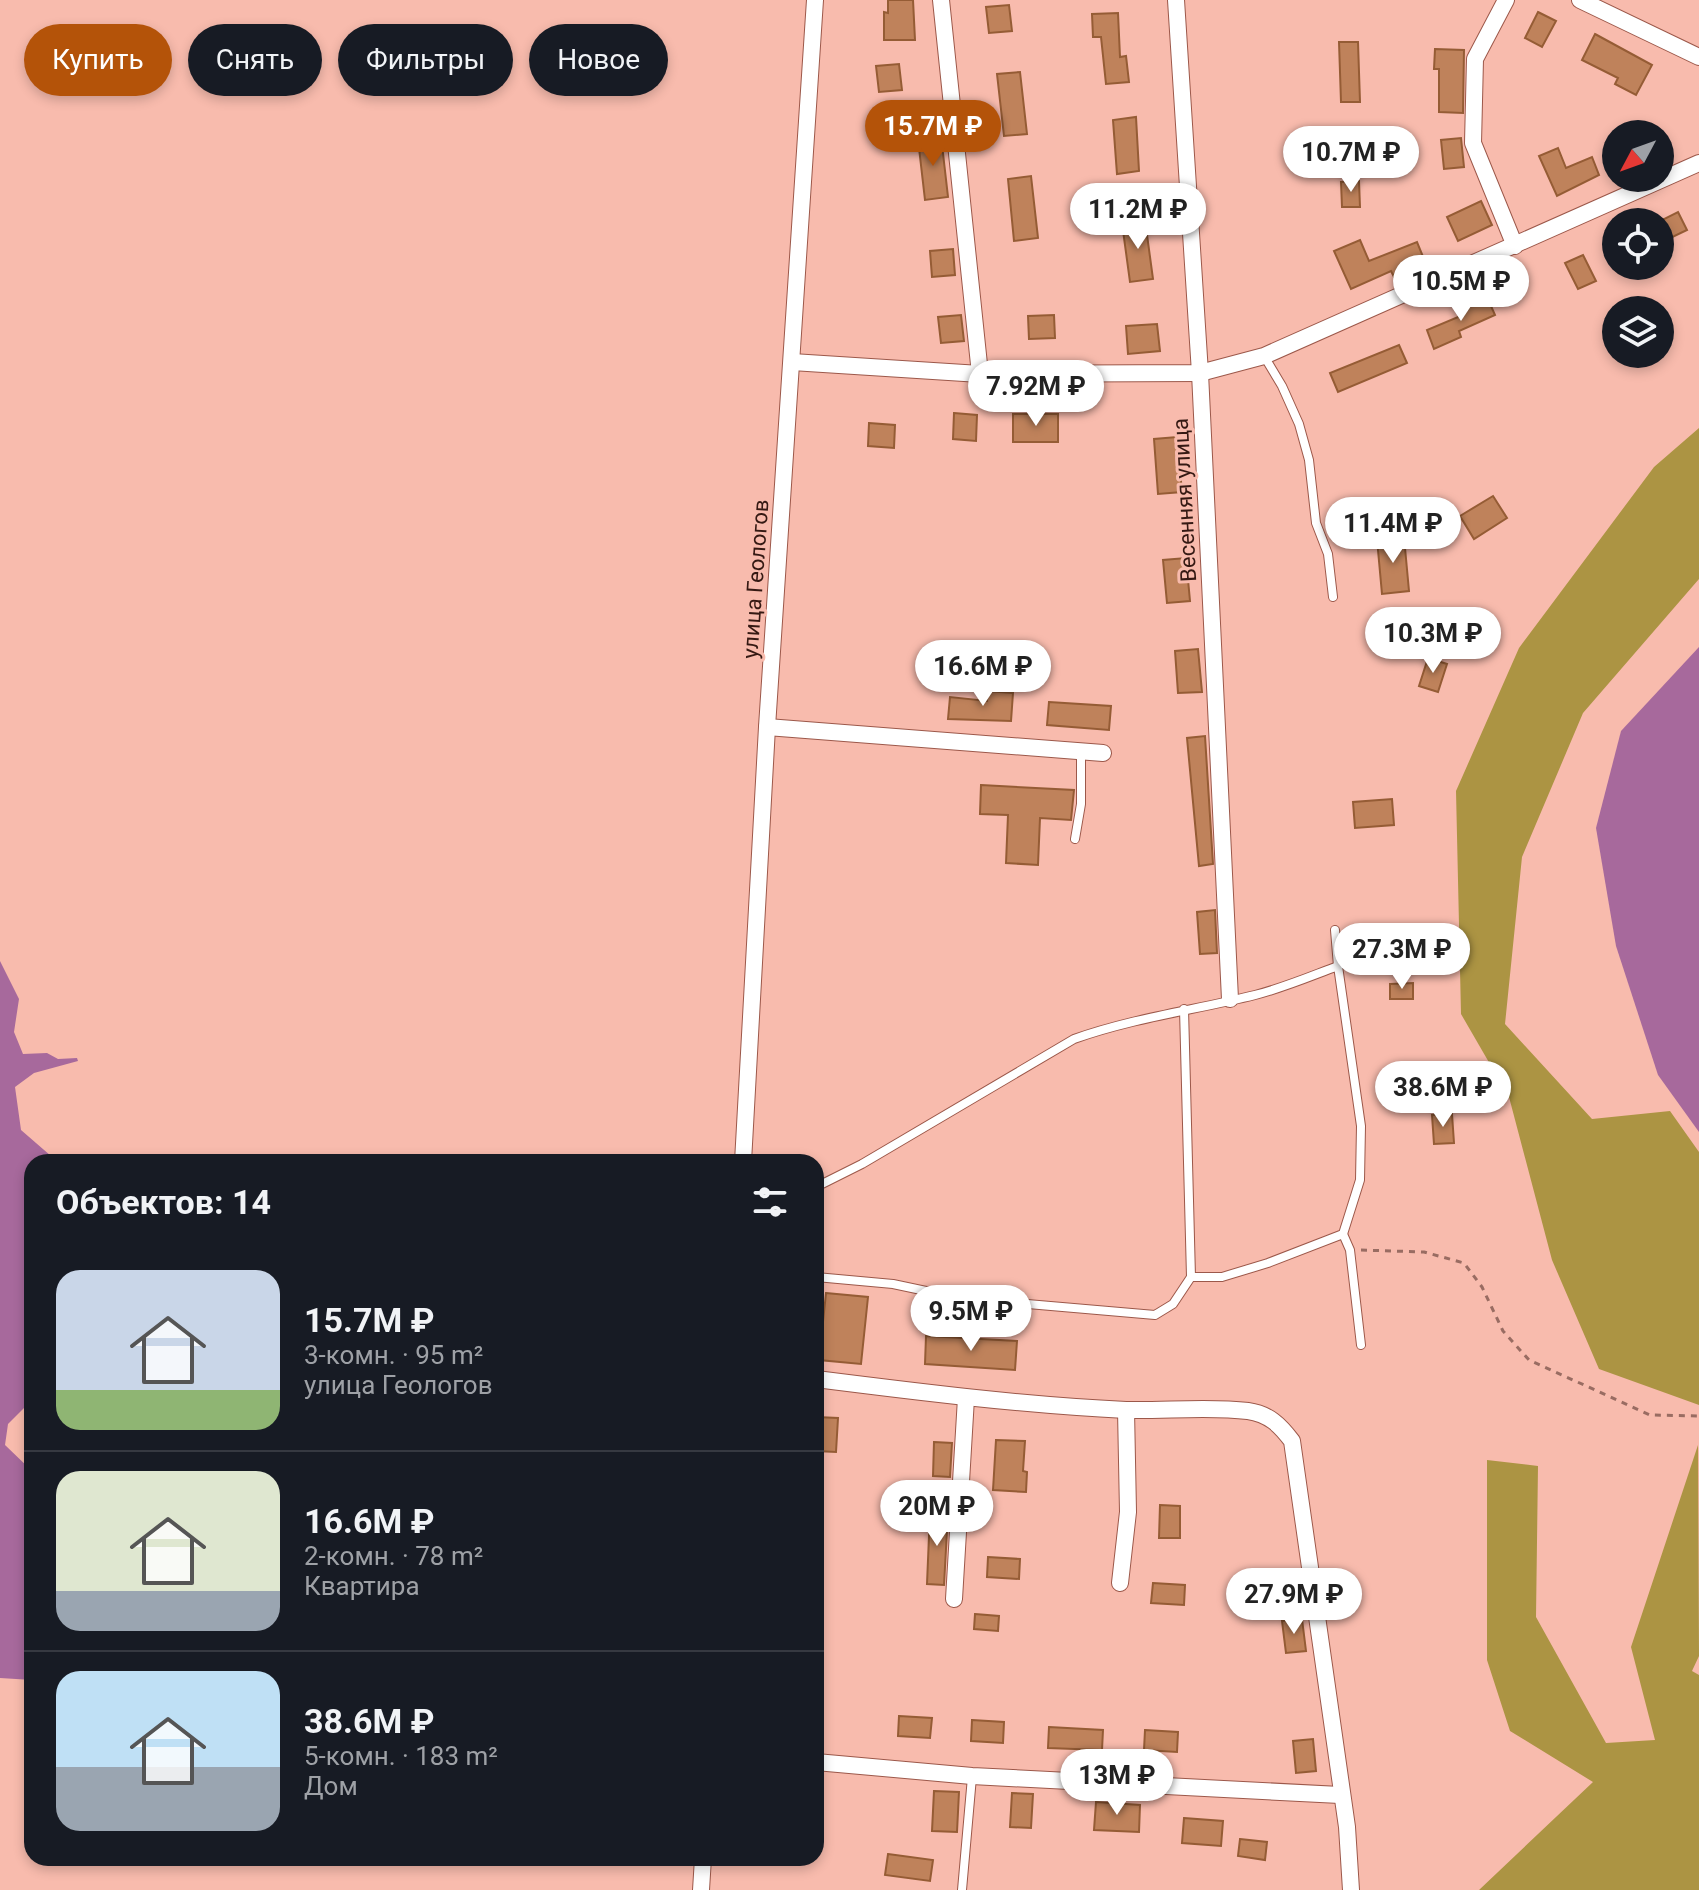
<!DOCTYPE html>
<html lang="ru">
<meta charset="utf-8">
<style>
body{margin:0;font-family:Roboto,sans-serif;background:#242831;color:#f1f3f6;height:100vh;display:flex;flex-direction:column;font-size:30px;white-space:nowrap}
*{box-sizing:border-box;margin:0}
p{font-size:26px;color:#9ea1a6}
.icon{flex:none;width:44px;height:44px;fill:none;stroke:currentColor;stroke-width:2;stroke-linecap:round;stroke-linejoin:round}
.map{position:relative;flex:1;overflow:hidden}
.drawer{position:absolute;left:24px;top:1154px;width:800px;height:712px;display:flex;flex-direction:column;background:#171b24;border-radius:24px;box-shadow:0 4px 12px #0003}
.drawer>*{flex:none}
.top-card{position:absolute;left:24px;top:24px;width:800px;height:72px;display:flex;gap:16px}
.needle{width:52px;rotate:229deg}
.tools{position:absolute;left:1602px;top:120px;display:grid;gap:16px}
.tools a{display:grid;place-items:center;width:72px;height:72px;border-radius:50%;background:#171b24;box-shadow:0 4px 12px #0003;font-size:40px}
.price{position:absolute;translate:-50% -68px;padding:0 18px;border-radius:28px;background:#fff;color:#222;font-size:26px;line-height:52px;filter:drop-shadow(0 2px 4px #0008)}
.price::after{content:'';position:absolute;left:50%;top:48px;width:24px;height:18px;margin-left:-12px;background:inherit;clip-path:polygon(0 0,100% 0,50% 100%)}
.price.selected{background:#b45309;color:#fff}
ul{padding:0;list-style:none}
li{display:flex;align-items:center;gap:24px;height:200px;padding:0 32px}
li+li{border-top:2px solid #363941}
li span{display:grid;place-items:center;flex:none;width:224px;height:160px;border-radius:24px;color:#555}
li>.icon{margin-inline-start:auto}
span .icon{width:96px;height:96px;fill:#fffc;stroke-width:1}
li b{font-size:34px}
h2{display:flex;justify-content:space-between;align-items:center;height:96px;padding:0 32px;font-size:34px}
.chip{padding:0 28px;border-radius:36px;background:#171b24;box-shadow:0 4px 12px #0003;font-size:28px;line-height:72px}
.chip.selected{background:#b45309;color:#fff}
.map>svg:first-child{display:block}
.forest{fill:#ac9443}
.water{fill:#a7699c}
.building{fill:#bf825b;stroke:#955c35;stroke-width:2}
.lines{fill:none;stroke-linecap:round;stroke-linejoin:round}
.service-casing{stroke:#9c584a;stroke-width:10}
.minor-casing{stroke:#9c584a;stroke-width:18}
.path{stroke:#996c62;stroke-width:3;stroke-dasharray:6 6;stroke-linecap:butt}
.service{stroke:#fff;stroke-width:8}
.minor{stroke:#fff;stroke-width:16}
.labels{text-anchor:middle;stroke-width:6;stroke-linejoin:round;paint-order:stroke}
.street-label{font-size:22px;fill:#351913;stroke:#f8bbad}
</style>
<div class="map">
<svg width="1699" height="1890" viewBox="0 0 1699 1890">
<rect width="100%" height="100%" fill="#f8bbad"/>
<g class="forest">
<path d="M 1699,428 L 1699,579 L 1583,713 L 1522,857 L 1505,1024 L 1592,1119 L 1670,1111 L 1699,1152 L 1699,1405 L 1599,1369 L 1552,1260 L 1509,1097 L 1461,1014 L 1456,791 L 1519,648 L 1654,467 Z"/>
<path d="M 1698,1445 L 1699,1656 L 1692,1671 L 1699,1675 L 1699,1890 L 1479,1890 L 1593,1782 L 1510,1731 L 1487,1660 L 1487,1460 L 1538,1466 L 1536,1617 L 1606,1743 L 1655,1740 L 1631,1647 Z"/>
</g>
<g class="water">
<path d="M 1699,647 L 1699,1132 L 1658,1075 L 1616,946 L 1596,828 L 1621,731 Z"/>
<path d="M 0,961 L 19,999 L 14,1032 L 23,1054 L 47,1053 L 58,1059 L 77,1058 L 78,1061 L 34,1073 L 15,1087 L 21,1130 L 51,1156 L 50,1162 L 32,1162 L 32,1405 L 28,1404 L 8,1424 L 5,1445 L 32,1471 L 32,1680 L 0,1678 Z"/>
</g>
<g class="building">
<path d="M 888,0 L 913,0 L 915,40 L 884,40 L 884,12 L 888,13 Z"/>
<path d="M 1009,5 L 1012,31 L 989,33 L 986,7 Z"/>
<path d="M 1538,12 L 1556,21 L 1542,47 L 1525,38 Z"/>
<path d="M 1118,13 L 1120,57 L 1126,56 L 1129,82 L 1106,84 L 1101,37 L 1093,37 L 1092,14 Z"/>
<path d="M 1595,34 L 1652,65 L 1636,95 L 1615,84 L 1618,78 L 1582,60 Z"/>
<path d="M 1339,42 L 1358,42 L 1360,102 L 1341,102 Z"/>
<path d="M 1435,49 L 1464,50 L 1463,113 L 1439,112 L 1439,69 L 1434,69 Z"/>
<path d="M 899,64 L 902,90 L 879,92 L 876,66 Z"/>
<path d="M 1020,72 L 1027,134 L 1004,136 L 997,74 Z"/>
<path d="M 1136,117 L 1139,171 L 1117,174 L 1113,120 Z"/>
<path d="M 941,136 L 948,197 L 925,200 L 918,139 Z"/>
<path d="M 1461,138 L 1464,167 L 1444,169 L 1441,140 Z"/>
<path d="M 1558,148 L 1566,168 L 1592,157 L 1599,175 L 1557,196 L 1539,156 Z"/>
<path d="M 1031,176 L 1038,238 L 1014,241 L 1008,179 Z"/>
<path d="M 1359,181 L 1360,207 L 1342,207 L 1341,182 Z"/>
<path d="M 1481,201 L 1492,225 L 1458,241 L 1447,217 Z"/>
<path d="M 1678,212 L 1687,230 L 1660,243 L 1660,221 Z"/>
<path d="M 1145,220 L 1153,279 L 1130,282 L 1122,223 Z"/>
<path d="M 1360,240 L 1369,261 L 1417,242 L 1426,264 L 1394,277 L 1391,271 L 1351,289 L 1334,251 Z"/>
<path d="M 953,249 L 955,275 L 932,277 L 930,251 Z"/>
<path d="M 1583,255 L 1596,281 L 1578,289 L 1565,263 Z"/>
<path d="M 1487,297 L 1495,315 L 1459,331 L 1461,337 L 1434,349 L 1427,330 L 1463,315 L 1460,309 Z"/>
<path d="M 961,315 L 964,341 L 941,343 L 938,317 Z"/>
<path d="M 1054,315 L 1055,338 L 1029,339 L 1028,316 Z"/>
<path d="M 1157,324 L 1160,351 L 1128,354 L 1126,326 Z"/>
<path d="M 1399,345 L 1407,363 L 1338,392 L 1330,373 Z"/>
<path d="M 954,413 L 977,415 L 976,441 L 953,439 Z"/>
<rect x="1013" y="414" width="45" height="28"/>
<path d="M 869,423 L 895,425 L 894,448 L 868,446 Z"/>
<path d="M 1177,437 L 1182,492 L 1158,494 L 1154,439 Z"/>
<path d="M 1493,496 L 1507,518 L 1474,539 L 1460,516 Z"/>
<path d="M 1404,537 L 1409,591 L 1382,594 L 1377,539 Z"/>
<path d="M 1186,558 L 1190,601 L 1167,603 L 1163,560 Z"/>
<path d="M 1198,649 L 1202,692 L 1178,693 L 1175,651 Z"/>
<path d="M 1428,658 L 1447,664 L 1438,692 L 1419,686 Z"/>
<path d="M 987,691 L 1013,693 L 1011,721 L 948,719 L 950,697 L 987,701 Z"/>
<path d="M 1049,702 L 1111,706 L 1109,730 L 1047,725 Z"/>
<path d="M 1205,736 L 1213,864 L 1199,866 L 1187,738 Z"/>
<path d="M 981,785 L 1074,790 L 1071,820 L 1040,818 L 1038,865 L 1006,863 L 1008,815 L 980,814 Z"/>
<path d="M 1392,799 L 1394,825 L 1355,828 L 1353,802 Z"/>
<path d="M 1215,910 L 1217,953 L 1200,954 L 1197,912 Z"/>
<path d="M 1413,983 L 1413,999 L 1390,999 L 1390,984 Z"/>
<path d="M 1452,1114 L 1454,1143 L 1434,1144 L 1432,1115 Z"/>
<path d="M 826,1293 L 868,1297 L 861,1364 L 819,1360 Z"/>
<path d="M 926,1336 L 1017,1341 L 1015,1370 L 925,1364 Z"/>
<path d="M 816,1417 L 838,1418 L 836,1452 L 816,1451 Z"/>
<path d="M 996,1440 L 1025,1441 L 1023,1471 L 1027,1472 L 1026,1492 L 993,1490 Z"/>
<path d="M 934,1442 L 952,1443 L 950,1477 L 933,1476 Z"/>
<path d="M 1160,1505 L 1180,1506 L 1180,1538 L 1159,1538 Z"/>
<path d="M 930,1512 L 948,1513 L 944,1585 L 927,1584 Z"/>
<path d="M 988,1557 L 1020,1559 L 1019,1579 L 987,1577 Z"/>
<path d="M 1153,1583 L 1185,1585 L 1184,1605 L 1151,1603 Z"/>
<path d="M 975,1614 L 999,1616 L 998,1631 L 974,1629 Z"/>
<path d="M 1302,1619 L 1306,1651 L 1286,1653 L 1282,1621 Z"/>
<path d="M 899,1716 L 932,1718 L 930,1738 L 898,1736 Z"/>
<path d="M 972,1720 L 1004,1722 L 1003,1743 L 971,1741 Z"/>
<path d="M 1049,1727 L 1103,1730 L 1102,1750 L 1048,1748 Z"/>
<path d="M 1145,1730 L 1178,1732 L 1177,1752 L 1144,1750 Z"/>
<path d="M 1313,1739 L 1316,1771 L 1296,1773 L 1293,1741 Z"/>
<path d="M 934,1791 L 959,1792 L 957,1832 L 932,1831 Z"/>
<path d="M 1012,1793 L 1033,1794 L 1031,1828 L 1010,1827 Z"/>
<path d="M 1096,1802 L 1140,1805 L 1139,1832 L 1094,1830 Z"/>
<path d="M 1184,1818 L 1223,1821 L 1221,1846 L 1182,1843 Z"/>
<path d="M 1240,1839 L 1267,1842 L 1265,1860 L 1238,1856 Z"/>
<path d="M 888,1854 L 933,1860 L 930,1881 L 885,1875 Z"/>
</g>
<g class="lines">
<defs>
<g id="service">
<path d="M 1264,356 L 1282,386 L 1299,424 L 1309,460 L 1316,523 L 1328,554 L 1333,597"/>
<path d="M 1075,839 L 1081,804 L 1081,752"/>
<path d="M 816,1187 L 862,1164 L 1074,1039 C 1133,1018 1195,1010 1255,995 C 1283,988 1311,976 1338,966"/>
<path d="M 1343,1234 L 1350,1250 L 1361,1345"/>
<path d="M 816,1277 L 893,1284 L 959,1298 L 1155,1315 L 1173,1304 L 1191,1277 L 1184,1009"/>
<path d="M 1191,1277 L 1222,1277 L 1268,1263 L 1343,1234 L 1360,1180 L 1361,1126 L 1338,966 L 1335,930"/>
<path d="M 962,1890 L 972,1777"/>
</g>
<g id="minor">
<path d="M 941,0 L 980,374"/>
<path d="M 1176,0 L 1200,373 L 1230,999"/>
<path d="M 1506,0 L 1475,59 L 1473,143 L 1515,246"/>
<path d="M 1580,0 L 1699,57"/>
<path d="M 792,362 L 980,374 L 1200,373 L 1264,356 L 1699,163"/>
<path d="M 767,727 L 1103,753"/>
<path d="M 743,1162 L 767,727 L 815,0"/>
<path d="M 816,1379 C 919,1392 1022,1405 1126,1410 C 1166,1411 1208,1406 1248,1411 C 1269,1414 1280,1425 1292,1441 L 1347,1827 L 1351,1890"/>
<path d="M 1120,1583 L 1128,1512 L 1126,1410"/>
<path d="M 954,1599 L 966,1398"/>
<path d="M 816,1762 L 972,1776 L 1340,1795"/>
<path d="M 701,1890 L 703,1858"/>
</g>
</defs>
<use href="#service" class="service-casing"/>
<use href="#minor" class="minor-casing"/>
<path class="path" d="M 1361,1250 L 1424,1252 L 1464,1263 L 1482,1287 L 1503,1331 L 1529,1360 L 1650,1415 L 1699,1416"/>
<use href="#service" class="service"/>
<use href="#minor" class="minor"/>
</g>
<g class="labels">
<g class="street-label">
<text transform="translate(1184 500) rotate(-93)" y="8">Весенняя улица</text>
<text transform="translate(755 579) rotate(-86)" y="8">улица Геологов</text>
</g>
</g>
</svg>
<div class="tools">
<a><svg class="needle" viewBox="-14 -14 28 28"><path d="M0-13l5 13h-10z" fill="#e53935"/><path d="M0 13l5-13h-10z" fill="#9ea1a6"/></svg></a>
<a><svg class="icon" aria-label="locate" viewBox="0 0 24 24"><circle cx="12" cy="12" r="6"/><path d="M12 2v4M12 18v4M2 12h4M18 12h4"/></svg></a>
<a><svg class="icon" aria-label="layers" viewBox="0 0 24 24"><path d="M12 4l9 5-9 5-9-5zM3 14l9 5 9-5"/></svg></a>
</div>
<b class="price selected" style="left:933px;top:168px">15.7M ₽</b>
<b class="price" style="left:1351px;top:194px">10.7M ₽</b>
<b class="price" style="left:1138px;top:251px">11.2M ₽</b>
<b class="price" style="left:1461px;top:323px">10.5M ₽</b>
<b class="price" style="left:1036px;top:428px">7.92M ₽</b>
<b class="price" style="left:1393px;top:565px">11.4M ₽</b>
<b class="price" style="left:1433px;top:675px">10.3M ₽</b>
<b class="price" style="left:983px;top:708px">16.6M ₽</b>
<b class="price" style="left:1402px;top:991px">27.3M ₽</b>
<b class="price" style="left:1443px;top:1129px">38.6M ₽</b>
<b class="price" style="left:971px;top:1353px">9.5M ₽</b>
<b class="price" style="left:937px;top:1548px">20M ₽</b>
<b class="price" style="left:1294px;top:1636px">27.9M ₽</b>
<b class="price" style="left:1117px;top:1817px">13M ₽</b>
<div class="top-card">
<a class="chip selected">Купить</a>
<a class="chip">Снять</a>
<a class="chip">Фильтры</a>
<a class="chip">Новое</a>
</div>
<section class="drawer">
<h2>Объектов: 14<svg class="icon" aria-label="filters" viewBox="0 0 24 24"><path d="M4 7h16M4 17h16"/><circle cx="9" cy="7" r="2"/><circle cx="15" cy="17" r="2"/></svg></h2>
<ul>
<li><span style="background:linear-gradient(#c9d6e8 75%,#8fb573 0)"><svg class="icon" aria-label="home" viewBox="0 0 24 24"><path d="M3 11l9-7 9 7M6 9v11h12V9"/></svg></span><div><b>15.7M ₽</b><p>3-комн. · 95 m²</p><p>улица Геологов</p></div></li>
<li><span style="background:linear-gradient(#dfe7d0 75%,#9aa5b1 0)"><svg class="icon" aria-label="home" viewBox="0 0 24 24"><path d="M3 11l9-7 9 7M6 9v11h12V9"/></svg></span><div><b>16.6M ₽</b><p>2-комн. · 78 m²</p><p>Квартира</p></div></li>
<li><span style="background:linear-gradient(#bfe0f5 60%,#9aa5b1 0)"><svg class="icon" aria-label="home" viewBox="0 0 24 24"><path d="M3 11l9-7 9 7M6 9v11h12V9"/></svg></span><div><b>38.6M ₽</b><p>5-комн. · 183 m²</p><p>Дом</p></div></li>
</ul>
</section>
</div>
